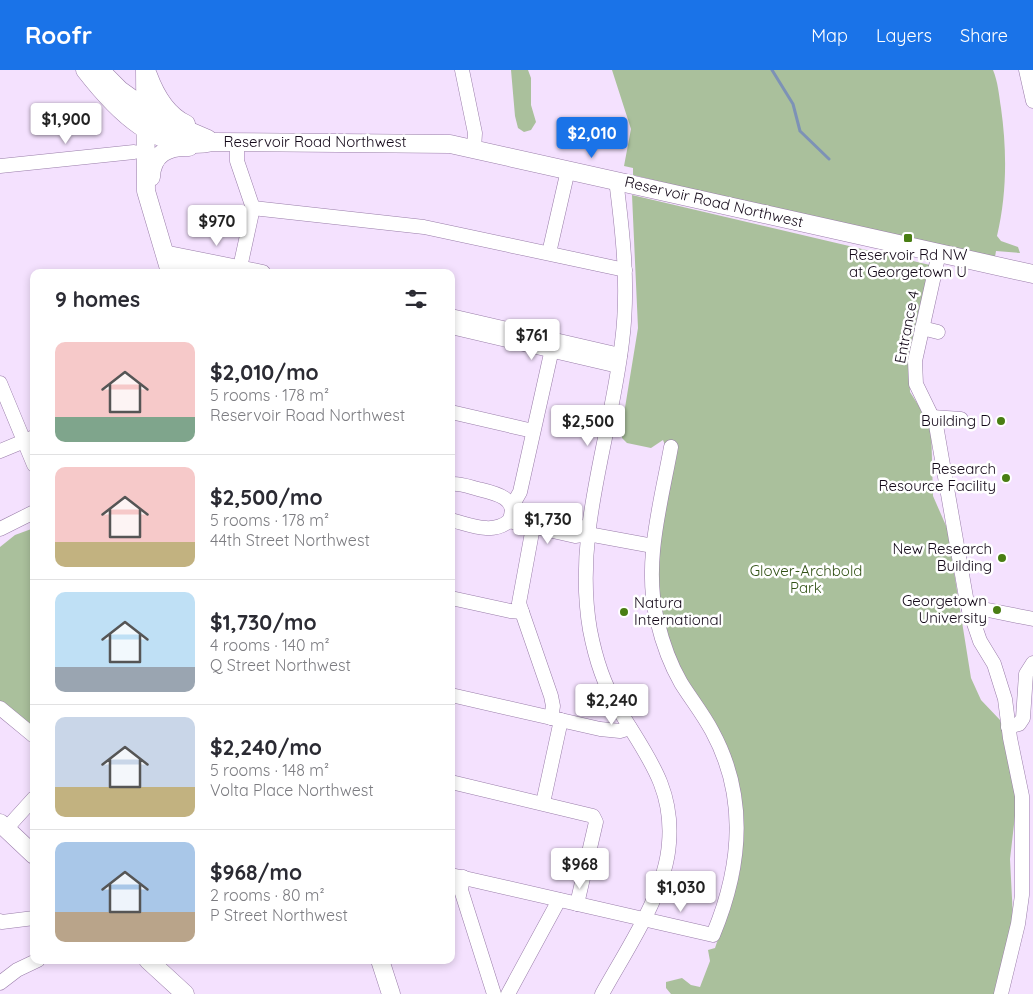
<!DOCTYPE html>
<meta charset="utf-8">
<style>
body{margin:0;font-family:Quicksand,sans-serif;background:#f2f2f3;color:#2b2b33;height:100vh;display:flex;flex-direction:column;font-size:19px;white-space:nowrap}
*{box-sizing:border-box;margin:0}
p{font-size:16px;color:#7c7c81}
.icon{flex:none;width:28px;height:28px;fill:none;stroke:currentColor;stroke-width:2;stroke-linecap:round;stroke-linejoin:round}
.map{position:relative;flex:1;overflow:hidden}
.side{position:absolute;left:30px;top:199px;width:425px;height:695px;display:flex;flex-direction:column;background:#fff;border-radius:10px;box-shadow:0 2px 8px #0003}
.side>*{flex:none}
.price{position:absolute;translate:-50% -42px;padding:0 11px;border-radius:5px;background:#fff;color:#222;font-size:16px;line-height:32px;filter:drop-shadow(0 1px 2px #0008)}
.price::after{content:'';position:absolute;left:50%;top:30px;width:15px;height:11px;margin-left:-8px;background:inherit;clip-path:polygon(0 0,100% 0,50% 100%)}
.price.on{background:#1a73e8;color:#fff}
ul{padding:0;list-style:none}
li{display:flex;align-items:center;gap:15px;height:125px;padding:0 25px}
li+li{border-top:1px solid #e1e1e2}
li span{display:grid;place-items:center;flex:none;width:140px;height:100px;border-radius:10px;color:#555}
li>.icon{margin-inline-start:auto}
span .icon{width:60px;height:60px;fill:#fffc;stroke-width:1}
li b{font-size:21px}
h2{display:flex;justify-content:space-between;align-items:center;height:60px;padding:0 25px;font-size:21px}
header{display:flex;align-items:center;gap:30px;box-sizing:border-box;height:70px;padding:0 25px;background:#1a73e8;color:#fff}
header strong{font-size:24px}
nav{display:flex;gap:28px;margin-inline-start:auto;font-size:18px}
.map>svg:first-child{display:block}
.green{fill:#aac09c}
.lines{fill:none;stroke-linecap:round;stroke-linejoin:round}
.stream{stroke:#7d92b6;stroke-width:3}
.minor-casing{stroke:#997da9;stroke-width:15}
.major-casing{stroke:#997da9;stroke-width:19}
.minor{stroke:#fff;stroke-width:14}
.major{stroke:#fff;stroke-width:18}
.poi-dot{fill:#497e13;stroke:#fff;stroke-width:2}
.labels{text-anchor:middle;stroke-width:5;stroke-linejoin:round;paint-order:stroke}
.street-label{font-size:15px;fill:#140919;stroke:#fff}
.poi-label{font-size:15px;fill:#140919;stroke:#fff;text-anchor:end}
.park-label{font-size:15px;fill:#325216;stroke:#fff}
</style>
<header>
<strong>Roofr</strong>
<nav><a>Map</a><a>Layers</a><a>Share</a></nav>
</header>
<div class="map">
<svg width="1033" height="924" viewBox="0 0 1033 924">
<rect width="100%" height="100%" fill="#f4e1fe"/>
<g class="green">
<path d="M 511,0 L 528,0 L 531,8 L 531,35 L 536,52 L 531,60 L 524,62 L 518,58 L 515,46 Z"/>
<path d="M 612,0 L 993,0 C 998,12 999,25 1001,38 C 1007,81 1007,123 997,166 L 1001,171 L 1018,177 L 1020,183 L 996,181 L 995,187 L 781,141 L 633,105 L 633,98 L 624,96 L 631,59 Z"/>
<path d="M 632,125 L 930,195 L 909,289 L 910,322 L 931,355 L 933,426 L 947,458 L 971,608 L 981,630 L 1000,650 L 1019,711 L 1010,789 L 1013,848 L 1000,924 L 671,924 L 666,918 L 666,912 L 682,908 L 691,915 L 700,917 L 710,891 L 708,880 L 715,878 L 739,806 L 743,756 L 733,699 L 675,591 L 657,523 L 660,461 L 674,397 L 663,370 L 651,378 L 627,373 L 622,368 L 623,350 L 638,258 Z"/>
<path d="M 34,458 L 34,664 L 0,636 L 0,477 L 15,465 Z"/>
</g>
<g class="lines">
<path class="stream" d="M 772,0 L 793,34 L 800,61 L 829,89"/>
<defs>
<g id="minor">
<path d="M 462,0 L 475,63 L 474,79"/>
<path d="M 1026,0 L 1033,31"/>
<path d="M 237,73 L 237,91 L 253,138 L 239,202"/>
<path d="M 0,96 L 134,82"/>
<path d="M 253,138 L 424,157 L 625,200"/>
<path d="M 164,182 L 263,202"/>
<path d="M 549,183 L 568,100"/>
<path d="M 939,183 L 915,291 L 916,314 L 936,355 L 967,533 L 980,571 L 994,594 L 1005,629 L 1010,668 L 1022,726 L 1022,825 L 1018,854 L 1001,924"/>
<path d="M 167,192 L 213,202"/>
<path d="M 451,246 L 620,285"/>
<path d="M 451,257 L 618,296"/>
<path d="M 922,258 L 938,262"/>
<path d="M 0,313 L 34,395"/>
<path d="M 451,342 L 533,361"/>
<path d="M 932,347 L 961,349"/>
<path d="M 0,381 L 34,367"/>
<path d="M 451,414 C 460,413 470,417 478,419 C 495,423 520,428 509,451 C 492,465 471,455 451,450"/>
<path d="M 512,436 L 520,422 L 554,270"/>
<path d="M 512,440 L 576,454 L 588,464"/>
<path d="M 509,451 L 575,466 L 588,464 L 653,476"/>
<path d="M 0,459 L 34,442"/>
<path d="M 451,528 L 510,541 L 522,542 L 519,533 L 533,457"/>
<path d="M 969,541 L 988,540 L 1033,549"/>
<path d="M 522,542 L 551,626 L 553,636 L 551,648"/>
<path d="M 451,625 L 600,659 L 620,661 L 630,658"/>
<path d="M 0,638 L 34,666"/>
<path d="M 1008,657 L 1019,654 L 1023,648 L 1026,604 L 1033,593"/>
<path d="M 451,712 L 593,746 L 596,752 L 577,834"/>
<path d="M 543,733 L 561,650"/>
<path d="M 6,759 L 34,728"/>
<path d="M 451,805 L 713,865 C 741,798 748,727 712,661 C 703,644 691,629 681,613 C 670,594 662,571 657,550 C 643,493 661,433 671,377"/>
<path d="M 463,807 L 461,820 L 494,924"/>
<path d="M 0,851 L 2,852 L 34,848"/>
<path d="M 0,913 L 17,900 L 38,890"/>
<path d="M 508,924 L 559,830"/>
<path d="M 602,924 C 626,880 666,823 669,773 C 674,715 644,683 617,636 C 603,613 595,586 590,560 C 573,463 611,368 622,272 C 629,218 623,164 616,110"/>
</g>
<g id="major">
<path d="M 85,0 C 116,40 157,84 213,72 L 450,74 L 1033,204"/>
<path d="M 100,0 L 120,20 L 159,48 L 208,69"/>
<path d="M 145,0 L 146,121 L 170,202"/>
<path d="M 148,5 C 155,24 167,45 186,54"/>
<path d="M 151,107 C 152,84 168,76 189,77"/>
<path d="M 0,753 L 34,785"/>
<path d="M 148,890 L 185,924"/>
<path d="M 380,890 L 391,924"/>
</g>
</defs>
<use href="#minor" class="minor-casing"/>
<use href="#major" class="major-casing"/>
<use href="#minor" class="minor"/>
<use href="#major" class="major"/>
</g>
<g class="poi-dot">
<rect x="903" y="163" width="10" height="10" rx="2.5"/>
<circle cx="1001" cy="351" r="5"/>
<circle cx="1006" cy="408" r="5"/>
<circle cx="1002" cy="488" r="5"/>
<circle cx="997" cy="540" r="5"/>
<circle cx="624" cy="542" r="5"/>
</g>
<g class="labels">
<g class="street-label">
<text x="315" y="77">Reservoir Road Northwest</text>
<text transform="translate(714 132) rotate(13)" y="5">Reservoir Road Northwest</text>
<text transform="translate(907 257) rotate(-79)" y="5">Entrance 4</text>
</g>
<g class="poi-label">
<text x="908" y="190" text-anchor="middle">Reservoir Rd NW<tspan x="908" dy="17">at Georgetown U</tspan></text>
<text x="991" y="356">Building D</text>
<text x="996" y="404">Research<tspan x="996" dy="17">Resource Facility</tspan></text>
<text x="992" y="484">New Research<tspan x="992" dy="17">Building</tspan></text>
<text x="987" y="536">Georgetown<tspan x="987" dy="17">University</tspan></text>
<text x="634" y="538" text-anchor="start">Natura<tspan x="634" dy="17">International</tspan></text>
</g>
<g class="park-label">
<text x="806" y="506">Glover-Archbold<tspan x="806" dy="17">Park</tspan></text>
</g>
</g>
</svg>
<b class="price" style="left:66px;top:75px">$1,900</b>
<b class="price on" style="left:592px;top:89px">$2,010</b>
<b class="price" style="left:217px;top:177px">$970</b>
<b class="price" style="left:532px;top:291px">$761</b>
<b class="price" style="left:588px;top:377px">$2,500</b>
<b class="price" style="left:548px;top:475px">$1,730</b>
<b class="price" style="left:612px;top:656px">$2,240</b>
<b class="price" style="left:580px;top:820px">$968</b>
<b class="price" style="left:681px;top:843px">$1,030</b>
<section class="side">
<h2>9 homes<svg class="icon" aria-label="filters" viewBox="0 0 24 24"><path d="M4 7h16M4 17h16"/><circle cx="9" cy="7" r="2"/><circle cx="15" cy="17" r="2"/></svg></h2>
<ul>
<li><span style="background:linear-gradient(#f6c9c9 75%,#7fa58c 0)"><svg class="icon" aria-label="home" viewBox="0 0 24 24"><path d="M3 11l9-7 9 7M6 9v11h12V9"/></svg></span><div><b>$2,010/mo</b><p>5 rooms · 178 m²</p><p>Reservoir Road Northwest</p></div></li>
<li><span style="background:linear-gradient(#f6c9c9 75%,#c2b280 0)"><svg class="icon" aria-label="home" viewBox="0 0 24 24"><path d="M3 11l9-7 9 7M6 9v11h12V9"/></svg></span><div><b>$2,500/mo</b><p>5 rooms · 178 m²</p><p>44th Street Northwest</p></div></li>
<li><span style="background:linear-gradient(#bfe0f5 75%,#9aa5b1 0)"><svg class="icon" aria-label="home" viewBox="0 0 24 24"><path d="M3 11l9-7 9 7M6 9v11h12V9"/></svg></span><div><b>$1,730/mo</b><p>4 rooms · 140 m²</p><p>Q Street Northwest</p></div></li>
<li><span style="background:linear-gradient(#c9d6e8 70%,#c2b280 0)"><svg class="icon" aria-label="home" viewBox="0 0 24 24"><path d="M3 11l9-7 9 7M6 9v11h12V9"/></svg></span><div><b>$2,240/mo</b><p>5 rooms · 148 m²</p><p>Volta Place Northwest</p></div></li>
<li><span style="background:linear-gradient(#a9c7e8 70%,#b9a48a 0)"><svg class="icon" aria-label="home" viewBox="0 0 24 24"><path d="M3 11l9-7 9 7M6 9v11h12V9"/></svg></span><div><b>$968/mo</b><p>2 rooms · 80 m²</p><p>P Street Northwest</p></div></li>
</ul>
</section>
</div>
